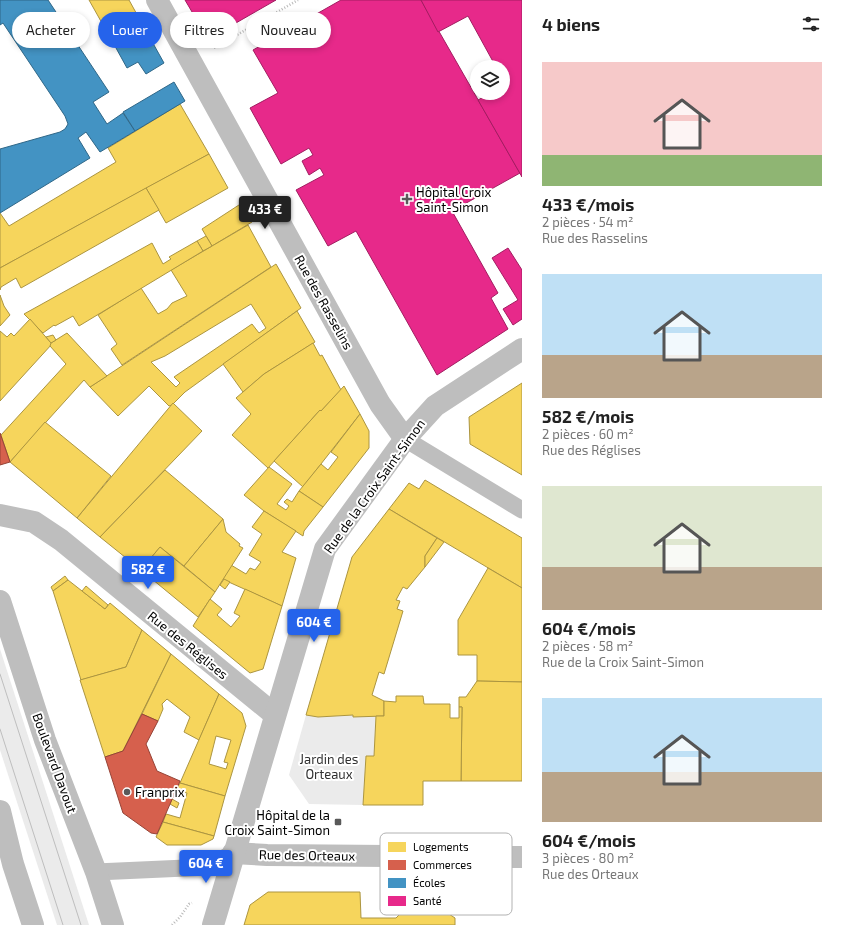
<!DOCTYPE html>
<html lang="fr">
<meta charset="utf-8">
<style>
body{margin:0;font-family:"Exo 2",sans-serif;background:#f2f2f2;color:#222;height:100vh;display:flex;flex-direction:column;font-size:15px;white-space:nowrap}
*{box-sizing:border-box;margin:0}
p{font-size:13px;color:#767676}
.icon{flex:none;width:22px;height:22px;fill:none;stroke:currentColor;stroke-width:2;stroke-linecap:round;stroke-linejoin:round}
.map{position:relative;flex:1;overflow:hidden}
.details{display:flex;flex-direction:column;background:#fff;width:320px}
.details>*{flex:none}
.hud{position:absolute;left:12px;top:12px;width:380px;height:36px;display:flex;gap:8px}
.fabs{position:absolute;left:470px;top:60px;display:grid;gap:8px}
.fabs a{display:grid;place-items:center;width:40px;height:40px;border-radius:50%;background:#fff;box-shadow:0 2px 6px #0003;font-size:20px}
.price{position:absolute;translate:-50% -34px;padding:0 9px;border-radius:4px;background:#2563eb;color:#fff;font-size:13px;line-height:26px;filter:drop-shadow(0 1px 2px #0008)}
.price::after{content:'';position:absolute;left:50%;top:24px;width:12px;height:9px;margin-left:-6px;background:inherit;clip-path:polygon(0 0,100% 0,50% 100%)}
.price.on{background:#222;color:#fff}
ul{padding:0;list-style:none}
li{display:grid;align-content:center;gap:8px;height:212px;padding:0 20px}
li span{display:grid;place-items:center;height:124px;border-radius:0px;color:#555}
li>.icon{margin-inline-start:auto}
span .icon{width:72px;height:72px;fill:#fffc;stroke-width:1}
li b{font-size:17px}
h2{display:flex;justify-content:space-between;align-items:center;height:48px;padding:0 20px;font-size:17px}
.tag{padding:0 14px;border-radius:18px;background:#fff;box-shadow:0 2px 6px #0003;font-size:14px;line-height:36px}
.tag.on{background:#2563eb;color:#fff}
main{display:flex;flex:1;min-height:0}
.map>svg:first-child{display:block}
.green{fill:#ebebeb}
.homes{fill:#f6d55c;stroke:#ac9540;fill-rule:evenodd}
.shops{fill:#d6604d;stroke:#964336}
.schools{fill:#4393c3;stroke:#2f6788}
.health{fill:#e7298a;stroke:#a21d61}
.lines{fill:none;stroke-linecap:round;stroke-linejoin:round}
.path{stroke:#b9b9b9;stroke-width:2.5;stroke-dasharray:1 2;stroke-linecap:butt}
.pedestrian{stroke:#bebebe;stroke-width:17}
.minor{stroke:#bebebe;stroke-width:22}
.primary{stroke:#bebebe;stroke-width:22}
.tram{stroke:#bebebe;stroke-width:1}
.poi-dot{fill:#595959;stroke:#fff;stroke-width:1.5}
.labels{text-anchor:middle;stroke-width:4;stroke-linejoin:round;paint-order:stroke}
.poi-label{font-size:13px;fill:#000;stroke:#fff;text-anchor:start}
.street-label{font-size:13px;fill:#000;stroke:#fff}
.park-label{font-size:13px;fill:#313131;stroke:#fff}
.key{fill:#fff;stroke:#b2b2b2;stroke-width:1}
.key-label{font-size:11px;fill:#000}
</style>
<main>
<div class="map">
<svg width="522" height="925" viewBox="0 0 522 925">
<rect width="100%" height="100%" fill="#fff"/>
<g class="green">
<path d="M 0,649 L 89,925 L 57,925 L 0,750 Z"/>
<path d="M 306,715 L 318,717 L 353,715 L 376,716 L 374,756 L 366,756 L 363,805 L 309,804 L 289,775 Z"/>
</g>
<g class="homes">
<path d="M 89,0 L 129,0 L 145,29 L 116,48 Z"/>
<path d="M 180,104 L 209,154 L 0,268 L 0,213 L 9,226 L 116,162 L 108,148 Z"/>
<path d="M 209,154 L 228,188 L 166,223 L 146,188 Z"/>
<path d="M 146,188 L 159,210 L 21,288 L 16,278 L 1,287 L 0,290 L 0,268 Z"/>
<path d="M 242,203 L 252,222 L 212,246 L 202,229 Z"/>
<path d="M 248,225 L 271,267 L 122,365 L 111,349 L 117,344 L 98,315 L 141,288 L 158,314 L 167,309 L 172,303 L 187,296 L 171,270 Z"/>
<path d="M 206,236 L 212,246 L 203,251 L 197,241 Z"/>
<path d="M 197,241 L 203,251 L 79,326 L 73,316 L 55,326 L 54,325 L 43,333 L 24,314 L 152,243 L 163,264 L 171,259 L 169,257 Z"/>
<path d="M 276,264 L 301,308 L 185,392 L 172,405 L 169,406 L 149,386 L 118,416 L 90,387 ZM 251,304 L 266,328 L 259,333 L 252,324 L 174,377 L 180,383 L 176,387 L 151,362 L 165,356 Z"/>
<path d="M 0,295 L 4,306 L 10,315 L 0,326 Z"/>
<path d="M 297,311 L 315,342 L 264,374 L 243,392 L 223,364 Z"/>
<path d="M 30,319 L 52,344 L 0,401 L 0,331 L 7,337 L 11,333 L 14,336 Z"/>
<path d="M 67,333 L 107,376 L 90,387 L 84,380 L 10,462 L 1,435 L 66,364 L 50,346 L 51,343 Z"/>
<path d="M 53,335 L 56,340 L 51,343 L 46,337 Z"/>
<path d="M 313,343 L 320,356 L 322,355 L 341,390 L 321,411 L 320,410 L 268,468 L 232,435 L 251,414 L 236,398 L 264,374 Z"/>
<path d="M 522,383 L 522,475 L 470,444 L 469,417 Z"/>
<path d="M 344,386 L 360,414 L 303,487 L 274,461 L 320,410 L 321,411 Z"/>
<path d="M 173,403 L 202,431 L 100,537 L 77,518 Z"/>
<path d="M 360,414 L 369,431 L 369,448 L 323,507 L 299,491 L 321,464 L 328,470 L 338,457 L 331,452 Z"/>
<path d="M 45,422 L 111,476 L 77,518 L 10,462 Z"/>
<path d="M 269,467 L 292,484 L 277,504 L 286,510 L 289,506 L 284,502 L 287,499 L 292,502 L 299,491 L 323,507 L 304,531 L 303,536 L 264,511 L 244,495 Z"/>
<path d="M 165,470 L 223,519 L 184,566 L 160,547 L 141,570 L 100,537 Z"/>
<path d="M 425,480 L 522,538 L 522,588 L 389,509 L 409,483 L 419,489 Z"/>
<path d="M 389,509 L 437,538 L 425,556 L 425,567 L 407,589 L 403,587 L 396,600 L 400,601 L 397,609 L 403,611 L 384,674 L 379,672 L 372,695 L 384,701 L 384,716 L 353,717 L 353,715 L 318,717 L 306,715 L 352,557 Z"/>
<path d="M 264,511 L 296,531 L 282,552 L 296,558 L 282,606 L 222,579 L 231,565 L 246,574 L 250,568 L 255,570 L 261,562 L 249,555 L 262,534 L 252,527 Z"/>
<path d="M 223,519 L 226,532 L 240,544 L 239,546 L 243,548 L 215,592 L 184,566 Z"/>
<path d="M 437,538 L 444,542 L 425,567 L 425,556 Z"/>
<path d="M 160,547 L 215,592 L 198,617 L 141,570 Z"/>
<path d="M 488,568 L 522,588 L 522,682 L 477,681 L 477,655 L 458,655 L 458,620 Z"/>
<path d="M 65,576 L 68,580 L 53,591 L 51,587 Z"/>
<path d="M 224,579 L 230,582 L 225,589 L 220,585 Z"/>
<path d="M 68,580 L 105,609 L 110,603 L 142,630 L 126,667 L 81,680 L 53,591 Z"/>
<path d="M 86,586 L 108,605 L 105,609 L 82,591 Z"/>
<path d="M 245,589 L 282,606 L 263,669 L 250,673 L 193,626 L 210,599 L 222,609 L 217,615 L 231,627 L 240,616 L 234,613 Z"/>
<path d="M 142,630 L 171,654 L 123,751 L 105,757 L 80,680 L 126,667 Z"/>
<path d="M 171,654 L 219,694 L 199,740 L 184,732 L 190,717 L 167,699 L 162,704 L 163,709 L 158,721 L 142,714 Z"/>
<path d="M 477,681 L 522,682 L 522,781 L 461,781 L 462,707 L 459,707 L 459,697 L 466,697 Z"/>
<path d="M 219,694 L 242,713 L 246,726 L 225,796 L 180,783 ZM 216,736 L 231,740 L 224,762 L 228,763 L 226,769 L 209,764 Z"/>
<path d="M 396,696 L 423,696 L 424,704 L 450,704 L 450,718 L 459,718 L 459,707 L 462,707 L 461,781 L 423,781 L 423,805 L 363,805 L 366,756 L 374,756 L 376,716 L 384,716 L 384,701 L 396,702 Z"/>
<path d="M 180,783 L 225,796 L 214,836 L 163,822 L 166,814 L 180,818 L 187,793 L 176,790 Z"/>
<path d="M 172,799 L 179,803 L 177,808 L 170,804 Z"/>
<path d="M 163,822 L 214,836 L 213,839 L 201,845 L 167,845 L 156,837 Z"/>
<path d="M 268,892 L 360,892 L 361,918 L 396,918 L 401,913 L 449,914 L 455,918 L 455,925 L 244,925 L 250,905 Z"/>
</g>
<g class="shops">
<path d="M 0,433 L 10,462 L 0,465 Z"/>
<path d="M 142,714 L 158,721 L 146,744 L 157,771 L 180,781 L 157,834 L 151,833 L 123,813 L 105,757 L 123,751 Z"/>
</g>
<g class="schools">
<path d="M 0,0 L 48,0 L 109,92 L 93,102 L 107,124 L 123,113 L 135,131 L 100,152 L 86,132 L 78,138 L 90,158 L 0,213 L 0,149 L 60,132 L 65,129 L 68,124 L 65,116 L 3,23 L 0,25 Z"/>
<path d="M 145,29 L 164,63 L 146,74 L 138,62 L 127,68 L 116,48 Z"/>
<path d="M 174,82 L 185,101 L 135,131 L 123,112 Z"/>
</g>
<g class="health">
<path d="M 185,0 L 276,0 L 208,39 Z"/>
<path d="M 341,0 L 421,0 L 520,173 L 452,211 L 498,293 L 491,298 L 508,329 L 437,375 L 356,231 L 328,246 L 296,190 L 324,175 L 320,168 L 309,175 L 302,161 L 313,155 L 309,148 L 281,164 L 250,108 L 278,93 L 253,50 Z"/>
<path d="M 421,0 L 522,0 L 522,177 L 478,100 L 491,93 L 503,93 L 503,86 L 505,85 L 503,80 L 503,67 L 496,67 L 468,16 L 438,32 Z"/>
<path d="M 508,248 L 522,270 L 522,319 L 513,325 L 503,309 L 518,300 L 492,258 Z"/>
</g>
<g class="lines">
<g class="path">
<path d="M 214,48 L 298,0"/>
<path d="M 172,925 L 180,917 L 189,904 L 192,903"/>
</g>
<g class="pedestrian">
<path d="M 405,439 L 522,510"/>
<path d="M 96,872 L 208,867 L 233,853"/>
</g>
<g class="minor">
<path d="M 157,0 L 380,404 L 405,439"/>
<path d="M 0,515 L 34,522 L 61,540 L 275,715"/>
<path d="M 233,853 L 267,855 L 522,857"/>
<path d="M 213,925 L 325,549 L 405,439 L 435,406 L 522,349"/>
</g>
<g class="primary">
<path d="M 0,601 L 45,740 L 96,872 L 113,925"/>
<path d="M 0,811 L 13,864 L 33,925"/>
</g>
<g class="tram">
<path d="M 0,674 L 81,925"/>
<path d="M 0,729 L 63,925"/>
</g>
</g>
<g class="poi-dot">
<path d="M405 193h4v4h4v4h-4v4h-4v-4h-4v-4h4z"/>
<circle cx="127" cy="792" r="4"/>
<rect x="334" y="818" width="8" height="8" rx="2"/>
</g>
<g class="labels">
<g class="poi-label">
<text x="416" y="197">Hôpital Croix<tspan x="416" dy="15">Saint-Simon</tspan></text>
<text x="135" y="797">Franprix</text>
<text x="330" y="820" text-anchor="end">Hôpital de la<tspan x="330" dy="15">Croix Saint-Simon</tspan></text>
</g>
<g class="street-label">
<text transform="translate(324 302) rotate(61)" y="5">Rue des Rasselins</text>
<text transform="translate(374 486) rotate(-54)" y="5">Rue de la Croix Saint-Simon</text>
<text transform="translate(188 645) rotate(39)" y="5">Rue des Réglises</text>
<text transform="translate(55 763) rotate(70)" y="5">Boulevard Davout</text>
<text transform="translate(307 855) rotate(1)" y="5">Rue des Orteaux</text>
</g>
<g class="park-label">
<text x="329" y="764">Jardin des<tspan x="329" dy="15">Orteaux</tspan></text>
</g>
</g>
<rect x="380" y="833" width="132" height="82" rx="6" class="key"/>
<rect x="388" y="842" width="18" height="10" fill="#f6d55c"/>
<rect x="388" y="860" width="18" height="10" fill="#d6604d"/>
<rect x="388" y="878" width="18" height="10" fill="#4393c3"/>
<rect x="388" y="896" width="18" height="10" fill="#e7298a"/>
<g class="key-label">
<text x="413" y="851">Logements</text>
<text x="413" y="869">Commerces</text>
<text x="413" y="887">Écoles</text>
<text x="413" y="905">Santé</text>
</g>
</svg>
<div class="fabs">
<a><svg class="icon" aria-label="layers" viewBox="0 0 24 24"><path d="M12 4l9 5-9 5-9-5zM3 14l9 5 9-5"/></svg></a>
</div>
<b class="price on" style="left:265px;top:230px">433 €</b>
<b class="price" style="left:148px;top:590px">582 €</b>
<b class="price" style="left:314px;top:643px">604 €</b>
<b class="price" style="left:206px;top:884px">604 €</b>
<div class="hud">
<a class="tag">Acheter</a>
<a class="tag on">Louer</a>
<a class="tag">Filtres</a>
<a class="tag">Nouveau</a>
</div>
</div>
<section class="details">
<h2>4 biens<svg class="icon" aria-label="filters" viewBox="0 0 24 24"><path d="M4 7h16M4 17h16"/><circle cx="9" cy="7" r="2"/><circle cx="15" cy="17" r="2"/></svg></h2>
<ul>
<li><span style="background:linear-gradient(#f6c9c9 75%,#8fb573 0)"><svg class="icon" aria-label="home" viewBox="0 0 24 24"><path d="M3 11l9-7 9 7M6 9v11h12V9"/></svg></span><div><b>433 €/mois</b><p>2 pièces · 54 m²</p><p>Rue des Rasselins</p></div></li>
<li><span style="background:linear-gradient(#bfe0f5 65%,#b9a48a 0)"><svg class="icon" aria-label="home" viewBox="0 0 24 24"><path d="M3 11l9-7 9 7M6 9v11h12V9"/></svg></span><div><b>582 €/mois</b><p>2 pièces · 60 m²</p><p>Rue des Réglises</p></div></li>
<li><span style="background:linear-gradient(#dfe7d0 65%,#b9a48a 0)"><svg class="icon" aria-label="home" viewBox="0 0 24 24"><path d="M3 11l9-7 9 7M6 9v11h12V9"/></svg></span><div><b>604 €/mois</b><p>2 pièces · 58 m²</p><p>Rue de la Croix Saint-Simon</p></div></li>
<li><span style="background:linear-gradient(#bfe0f5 60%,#b9a48a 0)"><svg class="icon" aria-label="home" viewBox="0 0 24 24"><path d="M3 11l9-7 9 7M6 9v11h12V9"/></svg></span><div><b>604 €/mois</b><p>3 pièces · 80 m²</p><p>Rue des Orteaux</p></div></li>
</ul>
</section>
</main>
